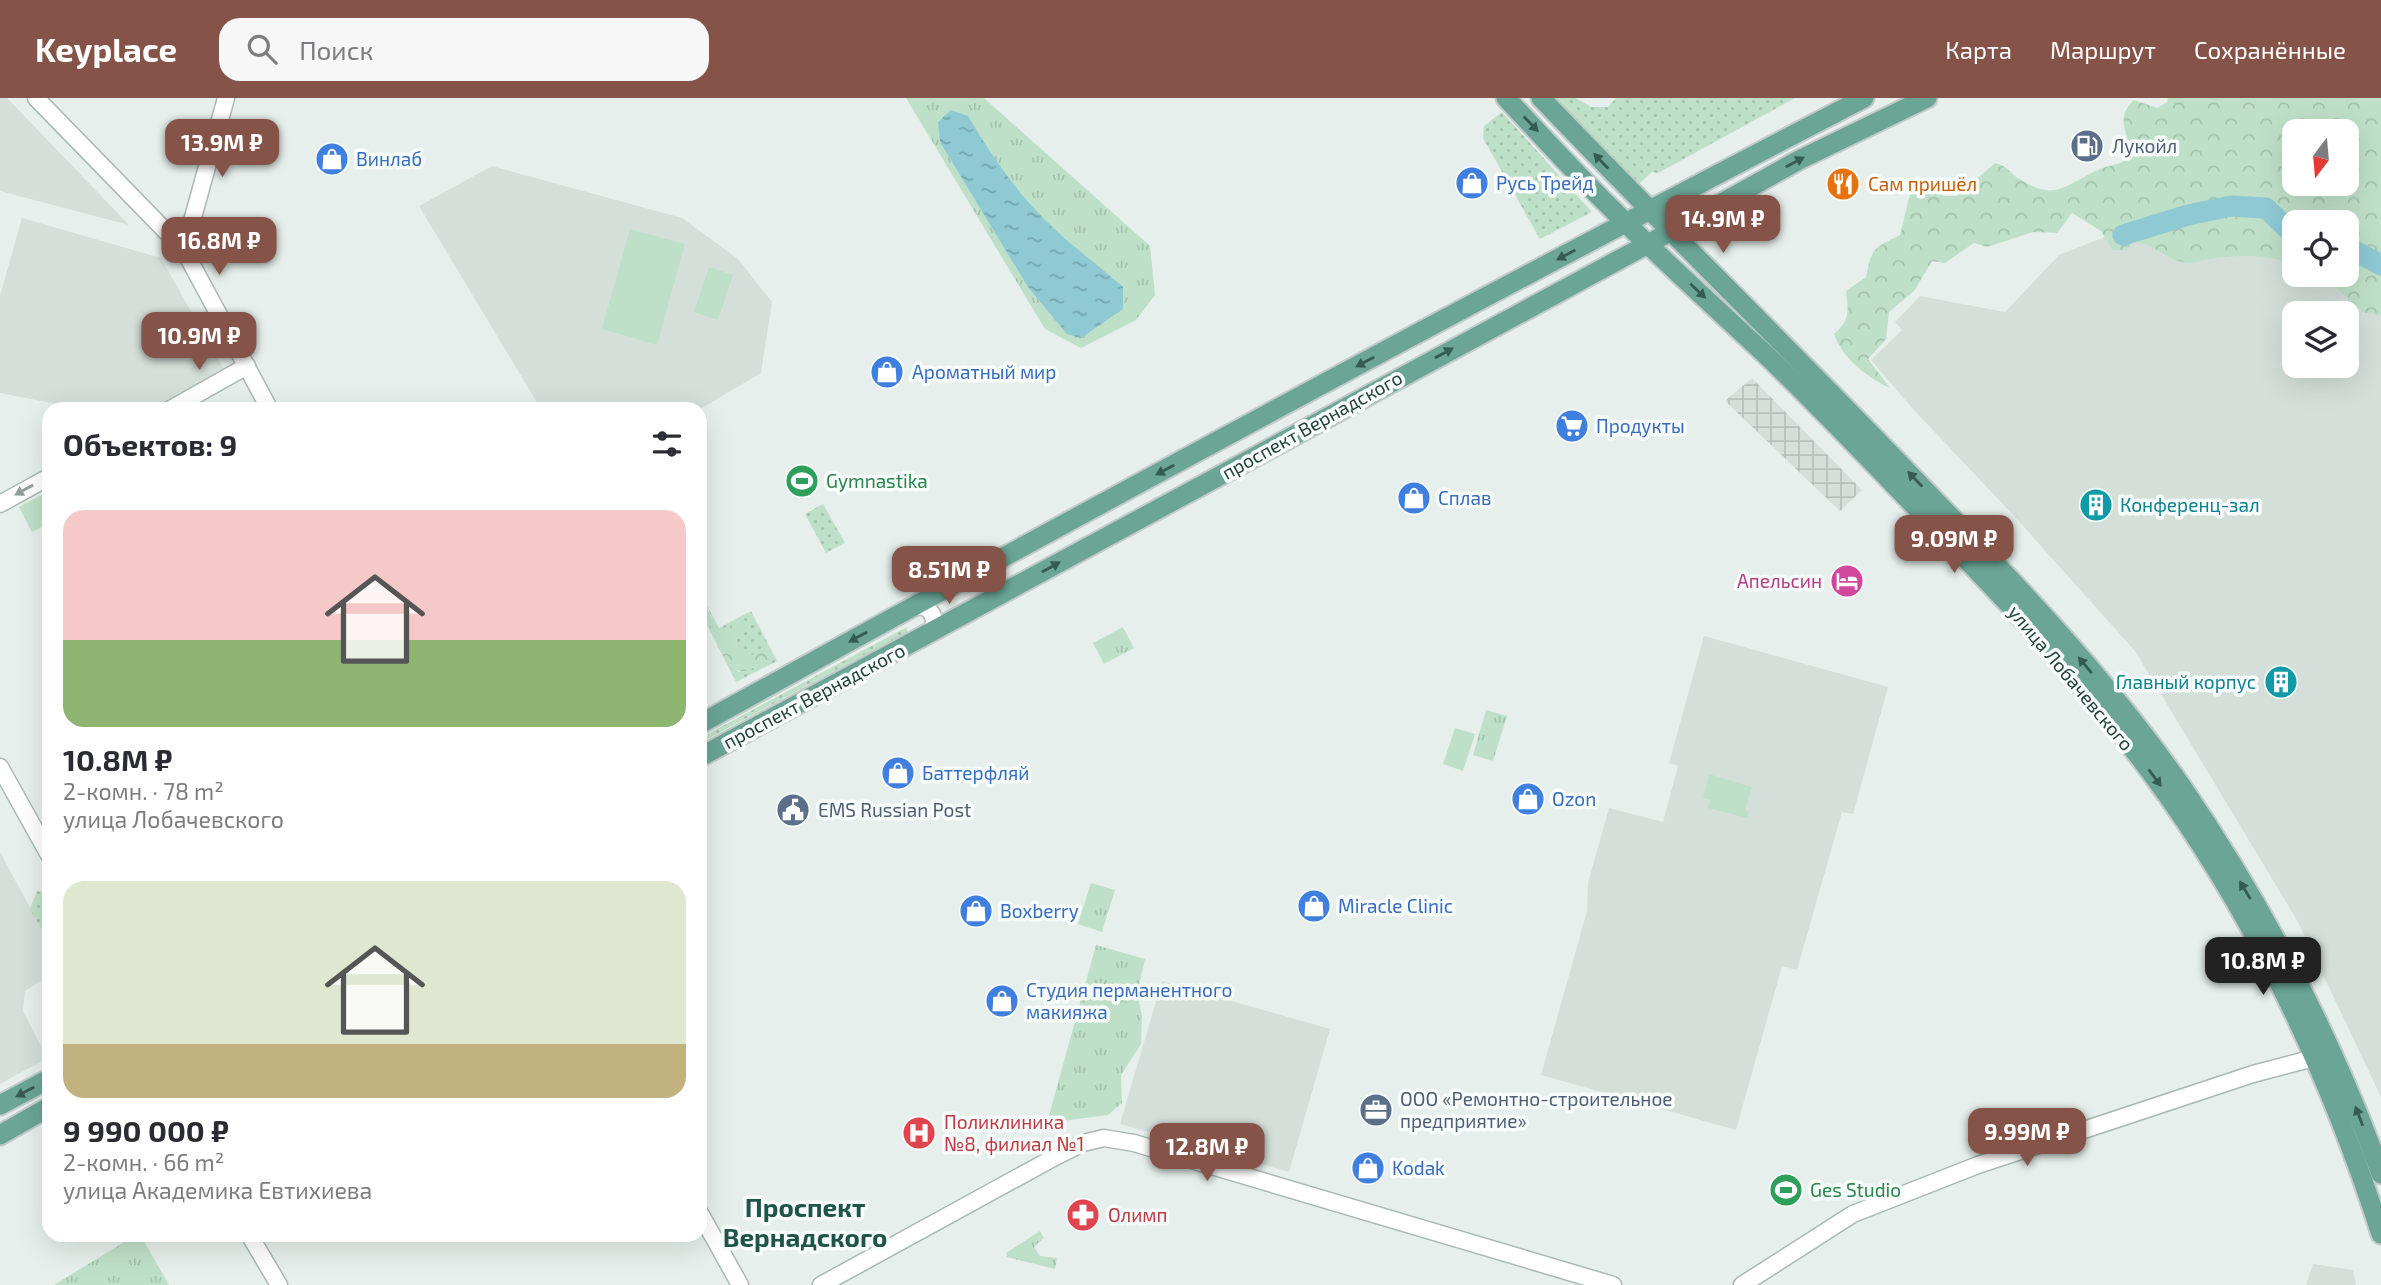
<!DOCTYPE html>
<html lang="ru">
<meta charset="utf-8">
<style>
body{margin:0;font-family:"Exo 2",sans-serif;background:#f7f7f7;color:#2b2b33;height:100vh;display:flex;flex-direction:column;font-size:26px;white-space:nowrap}
*{box-sizing:border-box;margin:0}
p{font-size:23px;color:#7c7c81}
.icon{flex:none;width:38px;height:38px;fill:none;stroke:currentColor;stroke-width:2;stroke-linecap:round;stroke-linejoin:round}
.map{position:relative;flex:1;overflow:hidden}
.details{position:absolute;left:42px;top:304px;width:665px;height:840px;display:flex;flex-direction:column;background:#fff;border-radius:21px;box-shadow:0 7px 28px #0002}
.details>*{flex:none}
.needle{width:46px;rotate:196deg}
.fabs{position:absolute;left:2282px;top:21px;display:grid;gap:14px}
.fabs a{display:grid;place-items:center;width:77px;height:77px;border-radius:14px;background:#fff;box-shadow:0 7px 28px #0002;font-size:35px}
.price{position:absolute;translate:-50% -60px;padding:0 16px;border-radius:14px;background:#855347;color:#fff;font-size:23px;line-height:46px;filter:drop-shadow(0 2px 4px #0008)}
.price::after{content:'';position:absolute;left:50%;top:42px;width:21px;height:16px;margin-left:-10px;background:inherit;clip-path:polygon(0 0,100% 0,50% 100%)}
.price.current{background:#222;color:#fff}
ul{padding:0;list-style:none}
li{display:grid;align-content:center;gap:14px;height:371px;padding:0 21px}
li span{display:grid;place-items:center;height:217px;border-radius:21px;color:#555}
li>.icon{margin-inline-start:auto}
span .icon{width:126px;height:126px;fill:#fffc;stroke-width:1}
li b{font-size:30px}
h2{display:flex;justify-content:space-between;align-items:center;height:84px;padding:0 21px;font-size:30px}
header{display:flex;align-items:center;gap:42px;box-sizing:border-box;height:98px;padding:0 35px;background:#855347;color:#fff}
header strong{font-size:33px}
nav{display:flex;gap:38px;margin-inline-start:auto;font-size:24px}
.search{width:490px;height:63px;background:#f7f7f7;display:flex;align-items:center;gap:18px;box-sizing:border-box;padding:0 24px;border-radius:21px;color:#7c7c81;font-size:26px}
.map>svg:first-child{display:block}
.built{fill:#d4dfda;fill-rule:evenodd}
.industrial{fill:url(#industrial-grid)}
.grass{fill:url(#grass-dots)}
.forest{fill:url(#forest-crowns);fill-rule:evenodd}
.park{fill:url(#park-tufts)}
.garden{fill:#bfe0c8}
.water{fill:url(#water-ripples)}
.lines{fill:none;stroke-linecap:round;stroke-linejoin:round}
.river{stroke:#8ec9d4;stroke-width:21}
.minor-casing{stroke:#a8b8b2;stroke-width:19}
.major-casing{stroke:#c2cac8;stroke-width:23}
.minor{stroke:#fff;stroke-width:16}
.major{stroke:#6aa596;stroke-width:19}
.oneway{fill:#365b51}
.oneway2{fill:#92a09c}
.labels{text-anchor:middle;stroke-width:7;stroke-linejoin:round;paint-order:stroke}
.service-label{font-size:19px;fill:#4e5e75;stroke:#f7fbf9;text-anchor:start}
.shop-label{font-size:19px;fill:#366cbe;stroke:#f7fbf9;text-anchor:start}
.food-label{font-size:19px;fill:#c56008;stroke:#f7fbf9;text-anchor:start}
.street-label{font-size:19px;fill:#24423a;stroke:#f7fbf9}
.leisure-label{font-size:19px;fill:#27864d;stroke:#f7fbf9;text-anchor:start}
.culture-label{font-size:19px;fill:#0d838f;stroke:#f7fbf9;text-anchor:start}
.hotel-label{font-size:19px;fill:#b23c85;stroke:#f7fbf9;text-anchor:end}
.health-label{font-size:19px;fill:#be3a42;stroke:#f7fbf9;text-anchor:start}
.district-label{font-size:26px;font-weight:bold;fill:#1f5548;stroke:#f7fbf9}
</style>
<header>
<strong>Keyplace</strong>
<div class="search"><svg class="icon" aria-label="search" viewBox="0 0 24 24"><circle cx="10" cy="10" r="6"/><path d="M15 15l6 6"/></svg>Поиск</div>
<nav><a>Карта</a><a>Маршрут</a><a>Сохранённые</a></nav>
</header>
<div class="map">
<svg width="2381" height="1187" viewBox="0 0 2381 1187">
<defs>
<pattern id="industrial-grid" width="8" height="8" patternUnits="userSpaceOnUse" patternTransform="scale(1.75)"><rect width="8" height="8" fill="#d4dfda"/><path d="M0 4h8M4 0v8" fill="none" stroke="#b6c1bc"/></pattern>
<pattern id="grass-dots" width="8" height="8" patternUnits="userSpaceOnUse" patternTransform="scale(1.75)"><rect width="8" height="8" fill="#bfe0c8"/><path d="M2 2h.1M6 6h.1" fill="none" stroke="#a4c1ad" stroke-width="1.8" stroke-linecap="round"/></pattern>
<pattern id="forest-crowns" width="20" height="18" patternUnits="userSpaceOnUse" patternTransform="scale(1.75)"><rect width="20" height="18" fill="#bfe0c8"/><path d="M2 6a3 3 0 1 1 6 0M12 15a3 3 0 1 1 6 0" fill="none" stroke="#a4c1ad"/></pattern>
<pattern id="park-tufts" width="24" height="20" patternUnits="userSpaceOnUse" patternTransform="scale(1.75)"><rect width="24" height="20" fill="#bfe0c8"/><path d="M3 7l-1-3M5 7V3M7 7l1-3M15 17l-1-3M17 17v-4M19 17l1-3" fill="none" stroke="#a4c1ad"/></pattern>
<pattern id="water-ripples" width="26" height="14" patternUnits="userSpaceOnUse" patternTransform="scale(1.75)"><rect width="26" height="14" fill="#8ec9d4"/><path d="M2 4q2-2 4 0t4 0M15 11q2-2 4 0t4 0" fill="none" stroke="#74a5ad"/></pattern>
</defs>
<rect width="100%" height="100%" fill="#e6efeb"/>
<g class="built">
<path d="M 0,0 L 7,0 L 129,127 L 0,93 Z"/>
<path d="M 2381,32 L 2381,999 L 2298,824 L 2135,553 L 2016,420 L 1913,311 L 1871,262 L 1902,232 L 1895,224 L 1920,198 L 2005,214 L 2059,157 L 2294,65 L 2294,86 L 2347,86 ZM 2294,124 L 2347,124 L 2347,177 L 2294,177 ZM 2294,215 L 2347,215 L 2347,268 L 2294,268 Z"/>
<path d="M 492,68 L 682,120 L 738,161 L 772,204 L 761,275 L 700,311 L 541,311 L 419,108 Z"/>
<path d="M 22,120 L 161,160 L 224,272 L 154,311 L 74,311 L 72,309 L 0,295 L 0,198 Z"/>
<path d="M 1704,538 L 1888,589 L 1853,716 L 1842,714 L 1797,872 L 1782,868 L 1736,1032 L 1541,977 L 1587,813 L 1588,785 L 1609,710 L 1663,724 L 1678,668 L 1669,665 Z"/>
<path d="M 0,754 L 49,845 L 45,880 L 25,893 L 23,913 L 47,960 L 0,986 Z"/>
<path d="M 1162,883 L 1330,931 L 1289,1074 L 1120,1026 Z"/>
<path d="M 2313,1166 L 2353,1172 L 2356,1187 L 2306,1187 Z"/>
</g>
<path class="industrial" d="M 1752,280 L 1862,392 L 1840,413 L 1725,303 Z"/>
<g class="grass">
<path d="M 1551,0 L 1576,0 L 1591,9 L 1608,9 L 1616,0 L 1795,0 L 1658,75 L 1652,74 L 1639,86 Z"/>
<path d="M 1502,14 L 1592,114 L 1540,141 L 1483,40 L 1484,28 Z"/>
<path d="M 823,406 L 845,445 L 826,455 L 805,416 Z"/>
<path d="M 700,495 L 719,530 L 751,513 L 777,563 L 736,584 L 700,513 L 715,535 L 713,538 C 721,550 727,567 739,574 L 754,558 L 746,558 L 737,552 L 736,540 L 741,524 L 720,532 L 714,528 L 713,522 Z"/>
<path d="M 905,530 L 907,531 L 907,534 L 700,645 L 700,640 Z"/>
<path d="M 37,793 L 46,794 L 49,797 L 49,845 L 30,811 Z"/>
</g>
<g class="forest">
<path d="M 2168,0 L 2381,0 L 2381,218 L 2363,214 L 2327,182 L 2311,177 L 2347,177 L 2347,124 L 2294,124 L 2294,168 C 2273,155 2234,157 2210,161 C 2203,162 2195,165 2188,165 C 2167,163 2154,145 2134,144 L 2125,152 L 2112,152 L 2101,133 L 2072,115 L 2057,135 L 2033,134 L 1987,149 L 1974,145 L 1945,165 L 1932,163 L 1914,193 L 1889,214 L 1886,241 L 1868,261 L 1890,290 C 1868,280 1842,260 1834,236 C 1851,221 1848,213 1846,193 L 1866,179 C 1872,149 1873,151 1900,137 L 1911,92 L 1923,89 L 1945,98 L 1957,98 L 1995,65 C 2009,69 2007,73 2018,80 C 2055,105 2064,87 2098,72 C 2113,65 2121,69 2132,56 C 2127,34 2115,19 2134,2 L 2157,10 L 2167,4 ZM 2347,33 L 2347,86 L 2294,86 L 2294,33 Z"/>
<path d="M 700,498 L 713,522 L 714,528 L 720,531 L 741,524 L 753,524 L 748,532 L 736,540 L 737,552 C 747,558 752,559 763,552 L 770,556 L 770,562 C 729,584 734,571 713,538 L 714,535 L 700,513 Z"/>
</g>
<g class="park">
<path d="M 906,0 L 984,0 L 1150,148 L 1155,197 L 1136,222 L 1081,250 L 1045,231 Z"/>
<path d="M 1123,529 L 1134,550 L 1104,566 L 1093,545 Z"/>
<path d="M 1486,612 L 1507,618 L 1493,663 L 1473,657 Z"/>
<path d="M 1091,785 L 1115,792 L 1102,834 L 1078,826 Z"/>
<path d="M 1096,847 L 1145,861 L 1137,896 L 1142,917 L 1141,946 L 1121,977 L 1122,1005 L 1108,1017 L 1047,1025 Z"/>
<path d="M 1040,1133 L 1044,1140 L 1034,1149 L 1040,1158 L 1057,1160 L 1055,1171 L 1007,1159 L 1006,1155 Z"/>
<path d="M 134,1138 L 141,1138 L 169,1187 L 54,1187 Z"/>
</g>
<g class="garden">
<path d="M 630,131 L 685,146 L 657,247 L 602,231 Z"/>
<path d="M 709,169 L 733,177 L 718,222 L 694,214 Z"/>
<path d="M 49,393 L 49,425 L 32,434 L 19,409 Z"/>
<path d="M 1455,630 L 1475,636 L 1463,673 L 1443,666 Z"/>
<path d="M 1709,676 L 1752,689 L 1745,712 L 1749,714 L 1747,720 L 1708,710 L 1710,702 L 1703,700 Z"/>
</g>
<path class="water" d="M 951,12 L 968,18 C 990,55 1014,91 1045,122 C 1069,146 1098,167 1123,189 L 1123,211 L 1081,240 L 1067,236 L 1028,189 L 940,44 L 938,24 Z"/>
<g class="lines">
<g class="river">
<path d="M 2123,137 L 2188,117 L 2231,108 L 2266,110 L 2294,137"/>
<path d="M 2347,149 L 2381,167"/>
</g>
<defs>
<g id="minor">
<path d="M 36,0 L 184,152 L 270,312"/>
<path d="M 184,152 L 226,0"/>
<path d="M 169,312 L 247,268"/>
<path d="M 0,406 L 49,379"/>
<path d="M 912,510 L 922,508 C 936,514 938,528 926,537"/>
<path d="M 0,669 L 49,757"/>
<path d="M 700,1115 L 740,1187"/>
<path d="M 250,1138 L 279,1187"/>
<path d="M 821,1187 L 1055,1059 L 1083,1045 L 1104,1040 L 1134,1045 L 1613,1187"/>
<path d="M 1742,1187 L 1853,1116 L 1978,1067 L 2253,976 L 2325,957"/>
</g>
<g id="major">
<path d="M 1506,0 C 1541,37 1575,75 1612,111 C 1661,161 1714,208 1765,256 C 1821,310 1875,367 1929,423 C 2013,509 2098,599 2168,698 C 2262,831 2331,981 2381,1136"/>
<path d="M 1541,0 C 1667,132 1798,259 1924,391 C 2015,485 2107,581 2182,689 C 2264,809 2332,940 2381,1076"/>
<path d="M 700,626 C 1085,413 1473,203 1864,0"/>
<path d="M 700,659 L 1648,146 L 1799,62 L 1927,0"/>
<path d="M 0,1007 L 49,981"/>
<path d="M 0,1037 L 49,1009"/>
</g>
</defs>
<use href="#minor" class="minor-casing"/>
<use href="#major" class="major-casing"/>
<use href="#minor" class="minor"/>
<use href="#major" class="major"/>
</g>
<defs><path id="oneway-solid" d="M-6-.8H1V-3.2L6.5 0L1 3.2V.8H-6Z" transform="scale(1.75)"/></defs>
<g class="oneway">
<use href="#oneway-solid" transform="translate(1531 26) rotate(46)"/>
<use href="#oneway-solid" transform="translate(1601 63) rotate(-134)"/>
<use href="#oneway-solid" transform="translate(1795 64) rotate(-28)"/>
<use href="#oneway-solid" transform="translate(1566 157) rotate(152)"/>
<use href="#oneway-solid" transform="translate(1698 193) rotate(43)"/>
<use href="#oneway-solid" transform="translate(1444 255) rotate(-29)"/>
<use href="#oneway-solid" transform="translate(1365 264) rotate(152)"/>
<use href="#oneway-solid" transform="translate(1165 372) rotate(152)"/>
<use href="#oneway-solid" transform="translate(1915 381) rotate(-134)"/>
<use href="#oneway-solid" transform="translate(1051 469) rotate(-29)"/>
<use href="#oneway-solid" transform="translate(858 539) rotate(151)"/>
<use href="#oneway-solid" transform="translate(2085 567) rotate(-130)"/>
<use href="#oneway-solid" transform="translate(2155 680) rotate(53)"/>
<use href="#oneway-solid" transform="translate(2245 792) rotate(-121)"/>
<use href="#oneway-solid" transform="translate(25 994) rotate(152)"/>
<use href="#oneway-solid" transform="translate(2359 1018) rotate(-111)"/>
</g>
<use class="oneway2" href="#oneway-solid" transform="translate(24 392) rotate(151)"/>
<defs>
<symbol id="fuel-disc" viewBox="-11 -11 22 22"><circle r="9.5" fill="#5c6f8a" stroke="#f7fbf9"/><path d="M-5.5-6h7V0h2V4h1.3V-2.5L3-4.5l.8-.8L6-3V5H2.5V1h-1V6h-7ZM-4.2-4.7v3.2H.2V-4.7Z" fill="#fff"/></symbol>
<symbol id="shop-disc" viewBox="-11 -11 22 22"><circle r="9.5" fill="#3f7fe0" stroke="#f7fbf9"/><path d="M-5-2.5h2.3a2.7 3.5 0 0 1 5.4 0H5L5.5 6h-11ZM-1.5-2.5h3a1.5 2.3 0 0 0-3 0Z" fill="#fff"/></symbol>
<symbol id="restaurant-disc" viewBox="-11 -11 22 22"><circle r="9.5" fill="#e8710a" stroke="#f7fbf9"/><path d="M-5-6h1v4h1v-4h1v4h1v-4h1v5L-1.5 .5V6h-2V.5L-5-1ZM5-6V6H3V1.5H1.5Q1.5-4 5-6Z" fill="#fff"/></symbol>
<symbol id="supermarket-disc" viewBox="-11 -11 22 22"><circle r="9.5" fill="#3f7fe0" stroke="#f7fbf9"/><path d="M-6-5.5h2.5l.6 2H6L4.5 2H-2.5L-4.4-4H-6ZM-1.5 3.2a1.3 1.3 0 1 0 .1 0ZM3 3.2a1.3 1.3 0 1 0 .1 0Z" fill="#fff"/></symbol>
<symbol id="stadium-disc" viewBox="-11 -11 22 22"><circle r="9.5" fill="#2e9e5b" stroke="#f7fbf9"/><path d="M0-5a6.5 5 0 1 0 0 10a6.5 5 0 1 0 0-10ZM-3.5-1.8h7v3.6h-7Z" fill="#fff"/></symbol>
<symbol id="building-disc" viewBox="-11 -11 22 22"><circle r="9.5" fill="#0f9aa8" stroke="#f7fbf9"/><path d="M-4-6H4V6H1V3H-1V6H-4ZM-2.5-4.3h1.7v1.8h-1.7ZM.8-4.3h1.7v1.8H.8ZM-2.5-1h1.7V.8h-1.7ZM.8-1h1.7V.8H.8Z" fill="#fff"/></symbol>
<symbol id="hotel-disc" viewBox="-11 -11 22 22"><circle r="9.5" fill="#d1479c" stroke="#f7fbf9"/><path d="M-6-4.5h1.5V1H6V5H4.5V3h-9V5H-6ZM-4 0a1.8 1.8 0 1 1 3.6 0ZM.5 0V-2.5h3Q6-2.5 6 0Z" fill="#fff"/></symbol>
<symbol id="civic-disc" viewBox="-11 -11 22 22"><circle r="9.5" fill="#5c6f8a" stroke="#f7fbf9"/><path d="M-.6-6.5H3V-4.5H.6V-3L4-1V1h2V6H-6V1h2V-1L-.6-3ZM-1.2 2.5V6h2.4V2.5Z" fill="#fff"/></symbol>
<symbol id="office-disc" viewBox="-11 -11 22 22"><circle r="9.5" fill="#5c6f8a" stroke="#f7fbf9"/><path d="M-6-3h4V-5.5h4V-3h4V5H-6ZM-1-4.5V-3h2v-1.5ZM-6 0V1H6V0Z" fill="#fff"/></symbol>
<symbol id="hospital-disc" viewBox="-11 -11 22 22"><circle r="9.5" fill="#e0444e" stroke="#f7fbf9"/><path d="M-5-5h3v3.5h4V-5h3V5h-3V1.5h-4V5h-3Z" fill="#fff"/></symbol>
<symbol id="pharmacy-disc" viewBox="-11 -11 22 22"><circle r="9.5" fill="#e0444e" stroke="#f7fbf9"/><path d="M-2-6h4v4h4v4h-4v4h-4v-4h-4v-4h4Z" fill="#fff"/></symbol>
</defs>
<g fill-rule="evenodd">
<use href="#fuel-disc" x="2068" y="29" width="38" height="38"/>
<use href="#shop-disc" x="313" y="42" width="38" height="38"/>
<use href="#shop-disc" x="1453" y="66" width="38" height="38"/>
<use href="#restaurant-disc" x="1824" y="67" width="38" height="38"/>
<use href="#shop-disc" x="868" y="255" width="38" height="38"/>
<use href="#supermarket-disc" x="1553" y="309" width="38" height="38"/>
<use href="#stadium-disc" x="783" y="364" width="38" height="38"/>
<use href="#shop-disc" x="1395" y="381" width="38" height="38"/>
<use href="#building-disc" x="2077" y="388" width="38" height="38"/>
<use href="#hotel-disc" x="1828" y="464" width="38" height="38"/>
<use href="#building-disc" x="2262" y="565" width="38" height="38"/>
<use href="#shop-disc" x="879" y="656" width="38" height="38"/>
<use href="#shop-disc" x="1509" y="682" width="38" height="38"/>
<use href="#civic-disc" x="774" y="693" width="38" height="38"/>
<use href="#shop-disc" x="1295" y="789" width="38" height="38"/>
<use href="#shop-disc" x="957" y="794" width="38" height="38"/>
<use href="#shop-disc" x="983" y="884" width="38" height="38"/>
<use href="#office-disc" x="1357" y="993" width="38" height="38"/>
<use href="#hospital-disc" x="900" y="1016" width="38" height="38"/>
<use href="#shop-disc" x="1349" y="1051" width="38" height="38"/>
<use href="#stadium-disc" x="1767" y="1073" width="38" height="38"/>
<use href="#pharmacy-disc" x="1064" y="1098" width="38" height="38"/>
</g>
<g class="labels">
<g class="service-label">
<text x="2112" y="55">Лукойл</text>
<text x="818" y="719">EMS Russian Post</text>
<text x="1400" y="1008">ООО «Ремонтно-строительное<tspan x="1400" dy="22">предприятие»</tspan></text>
</g>
<g class="shop-label">
<text x="356" y="68">Винлаб</text>
<text x="1496" y="92">Русь Трейд</text>
<text x="912" y="281">Ароматный мир</text>
<text x="1596" y="335">Продукты</text>
<text x="1438" y="407">Сплав</text>
<text x="922" y="682">Баттерфляй</text>
<text x="1552" y="708">Ozon</text>
<text x="1338" y="815">Miracle Clinic</text>
<text x="1000" y="820">Boxberry</text>
<text x="1026" y="899">Студия перманентного<tspan x="1026" dy="22">макияжа</tspan></text>
<text x="1392" y="1077">Kodak</text>
</g>
<g class="food-label">
<text x="1868" y="93">Сам пришёл</text>
</g>
<g class="street-label">
<text transform="translate(1312 327) rotate(-29)" y="7">проспект Вернадского</text>
<text transform="translate(2071 580) rotate(50)" y="7">улица Лобачевского</text>
<text transform="translate(814 598) rotate(-28)" y="7">проспект Вернадского</text>
</g>
<g class="leisure-label">
<text x="826" y="390">Gymnastika</text>
<text x="1810" y="1099">Ges Studio</text>
</g>
<g class="culture-label">
<text x="2120" y="414">Конференц-зал</text>
<text x="2256" y="591" text-anchor="end">Главный корпус</text>
</g>
<g class="hotel-label">
<text x="1822" y="490">Апельсин</text>
</g>
<g class="health-label">
<text x="944" y="1031">Поликлиника<tspan x="944" dy="22">№8, филиал №1</tspan></text>
<text x="1108" y="1124">Олимп</text>
</g>
<g class="district-label">
<text x="805" y="1119">Проспект<tspan x="805" dy="30">Вернадского</tspan></text>
</g>
</g>
</svg>
<div class="fabs">
<a><svg class="needle" viewBox="-14 -14 28 28"><path d="M0-13l5 13h-10z" fill="#e53935"/><path d="M0 13l5-13h-10z" fill="#7c7c81"/></svg></a>
<a><svg class="icon" aria-label="locate" viewBox="0 0 24 24"><circle cx="12" cy="12" r="6"/><path d="M12 2v4M12 18v4M2 12h4M18 12h4"/></svg></a>
<a><svg class="icon" aria-label="layers" viewBox="0 0 24 24"><path d="M12 4l9 5-9 5-9-5zM3 14l9 5 9-5"/></svg></a>
</div>
<b class="price" style="left:222px;top:81px">13.9M ₽</b>
<b class="price" style="left:1723px;top:157px">14.9M ₽</b>
<b class="price" style="left:219px;top:179px">16.8M ₽</b>
<b class="price" style="left:199px;top:274px">10.9M ₽</b>
<b class="price" style="left:1954px;top:477px">9.09M ₽</b>
<b class="price" style="left:949px;top:508px">8.51M ₽</b>
<b class="price current" style="left:2263px;top:899px">10.8M ₽</b>
<b class="price" style="left:2027px;top:1070px">9.99M ₽</b>
<b class="price" style="left:1207px;top:1085px">12.8M ₽</b>
<section class="details">
<h2>Объектов: 9<svg class="icon" aria-label="filters" viewBox="0 0 24 24"><path d="M4 7h16M4 17h16"/><circle cx="9" cy="7" r="2"/><circle cx="15" cy="17" r="2"/></svg></h2>
<ul>
<li><span style="background:linear-gradient(#f6c9c9 60%,#8fb573 0)"><svg class="icon" aria-label="home" viewBox="0 0 24 24"><path d="M3 11l9-7 9 7M6 9v11h12V9"/></svg></span><div><b>10.8M ₽</b><p>2-комн. · 78 m²</p><p>улица Лобачевского</p></div></li>
<li><span style="background:linear-gradient(#dfe7d0 75%,#c2b280 0)"><svg class="icon" aria-label="home" viewBox="0 0 24 24"><path d="M3 11l9-7 9 7M6 9v11h12V9"/></svg></span><div><b>9 990 000 ₽</b><p>2-комн. · 66 m²</p><p>улица Академика Евтихиева</p></div></li>
</ul>
</section>
</div>
